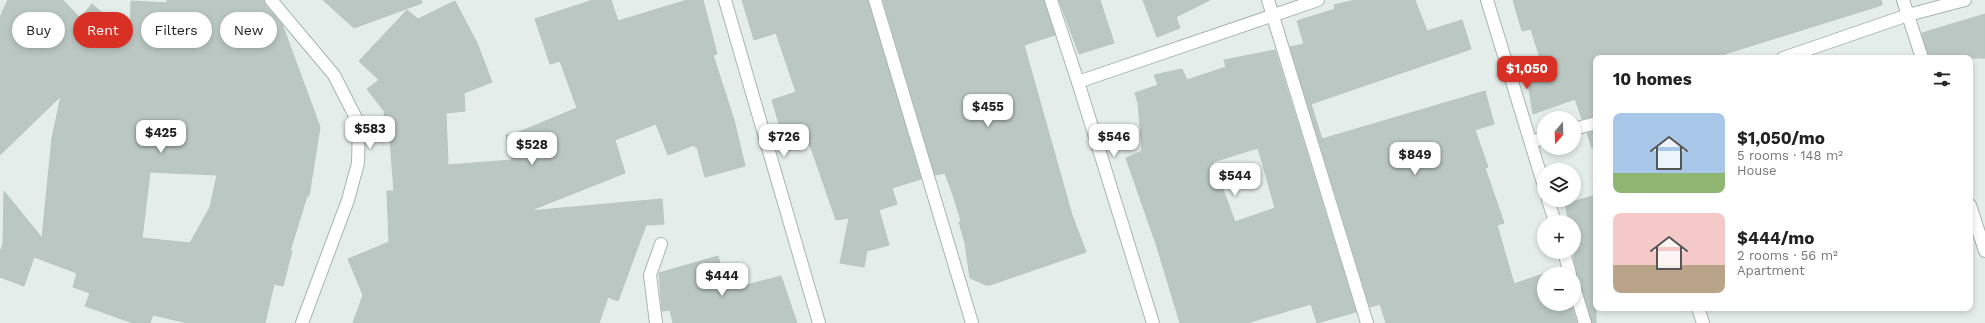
<!DOCTYPE html>
<meta charset="utf-8">
<style>
body{margin:0;font-family:"Work Sans",sans-serif;background:#f2f2f2;color:#222;height:100vh;display:flex;flex-direction:column;font-size:15px;white-space:nowrap}
*{box-sizing:border-box;margin:0}
p{font-size:13px;color:#767676}
.icon{flex:none;width:22px;height:22px;fill:none;stroke:currentColor;stroke-width:2;stroke-linecap:round;stroke-linejoin:round}
.map{position:relative;flex:1;overflow:hidden}
.details{position:absolute;left:1593px;top:55px;width:380px;height:256px;display:flex;flex-direction:column;background:#fff;border-radius:8px;box-shadow:0 2px 6px #0003}
.details>*{flex:none}
.guide{position:absolute;left:12px;top:12px;width:380px;height:36px;display:flex;gap:8px}
.needle{width:26px;rotate:199deg}
.buttons{position:absolute;left:1537px;top:111px;display:grid;gap:8px}
.buttons a{display:grid;place-items:center;width:44px;height:44px;border-radius:50%;background:#fff;box-shadow:0 2px 6px #0003;font-size:20px}
.price{position:absolute;translate:-50% -34px;padding:0 9px;border-radius:8px;background:#fff;color:#222;font-size:13px;line-height:26px;filter:drop-shadow(0 1px 2px #0008)}
.price::after{content:'';position:absolute;left:50%;top:24px;width:12px;height:9px;margin-left:-6px;background:inherit;clip-path:polygon(0 0,100% 0,50% 100%)}
.price.selected{background:#d93025;color:#fff}
ul{padding:0;list-style:none}
li{display:flex;align-items:center;gap:12px;height:100px;padding:0 20px}
li span{display:grid;place-items:center;flex:none;width:112px;height:80px;border-radius:8px;color:#555}
li>.icon{margin-inline-start:auto}
span .icon{width:48px;height:48px;fill:#fffc;stroke-width:1}
li b{font-size:17px}
h2{display:flex;justify-content:space-between;align-items:center;height:48px;padding:0 20px;font-size:17px}
.pill{padding:0 14px;border-radius:18px;background:#fff;box-shadow:0 2px 6px #0003;font-size:14px;line-height:36px}
.pill.selected{background:#d93025;color:#fff}
.map>svg:first-child{display:block}
.building{fill:#bac7c3;stroke:#b7c6c1;fill-rule:evenodd}
.lines{fill:none;stroke-linecap:round;stroke-linejoin:round}
.minor-casing{stroke:#a7b5b1;stroke-width:14}
.minor{stroke:#fff;stroke-width:12}
</style>
<div class="map">
<svg width="1985" height="323" viewBox="0 0 1985 323">
<rect width="100%" height="100%" fill="#e4edea"/>
<g class="building">
<path d="M 8,0 L 63,0 L 80,18 L 92,4 L 130,37 L 131,1 L 167,3 L 167,0 L 264,0 L 265,5 L 282,24 L 320,127 L 309,196 L 307,196 L 290,251 L 292,251 L 283,286 L 274,284 L 265,323 L 188,323 L 153,315 L 150,323 L 133,323 L 85,306 L 90,293 L 73,287 L 77,273 L 34,257 L 24,286 L 0,277 L 0,252 L 3,244 L 4,191 L 42,238 L 52,138 L 61,96 L 0,155 L 0,17 ZM 150,172 L 217,175 L 210,207 L 190,243 L 142,238 Z"/>
<path d="M 323,0 L 421,0 L 422,3 L 354,28 Z"/>
<path d="M 593,0 L 611,0 L 618,21 L 687,0 L 703,0 L 717,54 L 713,55 L 734,120 L 745,166 L 705,177 L 697,147 L 695,147 L 694,145 L 668,155 L 656,124 L 615,140 L 625,173 L 529,211 L 662,199 L 664,224 L 646,225 L 618,301 L 608,297 L 599,323 L 353,323 L 363,295 L 348,259 L 389,242 L 387,191 L 394,191 L 390,140 L 388,140 L 384,111 L 367,89 L 379,80 L 359,61 L 407,10 L 418,19 L 455,1 L 477,43 L 492,82 L 464,93 L 465,111 L 446,113 L 448,165 L 512,160 L 506,135 L 519,132 L 577,108 L 560,61 L 550,64 L 535,19 Z"/>
<path d="M 742,0 L 868,0 L 921,179 L 892,188 L 897,204 L 879,210 L 889,245 L 867,251 L 864,267 L 840,263 L 849,218 L 836,220 L 810,145 L 787,151 L 772,100 L 796,92 L 776,33 L 754,40 Z"/>
<path d="M 883,0 L 1044,0 L 1055,35 L 1024,45 L 1072,215 L 1086,252 L 990,285 L 986,285 L 970,278 L 965,243 L 959,222 L 961,221 L 953,195 L 945,173 L 935,175 Z"/>
<path d="M 1059,0 L 1100,0 L 1114,43 L 1079,54 Z"/>
<path d="M 1143,0 L 1210,0 L 1176,17 L 1180,28 L 1157,37 Z"/>
<path d="M 1355,0 L 1415,0 L 1427,31 L 1462,20 L 1471,49 L 1311,104 L 1322,139 L 1485,91 L 1494,124 L 1475,130 L 1488,167 L 1485,168 L 1504,223 L 1497,225 L 1514,284 L 1560,268 L 1562,274 L 1544,274 L 1544,304 L 1571,304 L 1577,323 L 1386,323 L 1380,304 L 1370,307 L 1290,47 L 1304,44 L 1297,21 L 1335,9 L 1334,5 Z"/>
<path d="M 1513,0 L 1881,0 L 1882,5 L 1725,54 L 1726,58 L 1596,58 L 1596,116 L 1582,119 L 1575,99 L 1533,114 L 1528,83 L 1546,78 L 1531,29 L 1522,31 Z"/>
<path d="M 1985,14 L 1985,58 L 1929,58 L 1922,33 Z"/>
<path d="M 1275,50 L 1356,312 L 1317,323 L 1311,304 L 1247,323 L 1180,323 L 1157,247 L 1126,158 L 1142,151 L 1138,103 L 1135,93 L 1158,85 L 1154,75 L 1182,69 L 1187,80 L 1226,67 L 1224,60 ZM 1258,148 L 1275,208 L 1235,222 L 1213,162 Z"/>
<path d="M 1596,131 L 1596,148 L 1592,148 L 1587,133 Z"/>
<path d="M 1596,195 L 1596,323 L 1592,323 L 1581,285 L 1575,280 L 1577,272 L 1574,260 L 1574,222 L 1569,222 L 1565,204 Z"/>
<path d="M 718,256 L 728,290 L 781,276 L 797,323 L 673,323 L 670,310 L 662,311 L 659,273 Z"/>
</g>
<g class="lines">
<defs>
<g id="minor">
<path d="M 271,0 L 334,75 L 359,124 L 358,163 L 348,200 L 302,323"/>
<path d="M 725,0 L 819,323"/>
<path d="M 875,0 L 972,323"/>
<path d="M 1051,0 L 1078,82 L 1153,323"/>
<path d="M 1268,0 L 1367,323"/>
<path d="M 1487,0 L 1544,186"/>
<path d="M 1903,0 L 1922,58"/>
<path d="M 1783,58 L 1908,15 L 1965,0"/>
<path d="M 1078,82 L 1318,0"/>
<path d="M 1574,129 L 1596,123"/>
<path d="M 1531,142 L 1544,138"/>
<path d="M 1548,200 L 1555,222"/>
<path d="M 1970,205 L 1985,251"/>
<path d="M 1564,252 L 1570,274"/>
<path d="M 1574,287 L 1585,323"/>
<path d="M 1698,308 L 1703,323"/>
<path d="M 656,323 L 650,275 L 661,244"/>
</g>
</defs>
<use href="#minor" class="minor-casing"/>
<use href="#minor" class="minor"/>
</g>
</svg>
<div class="buttons">
<a><svg class="needle" viewBox="-14 -14 28 28"><path d="M0-13l5 13h-10z" fill="#e53935"/><path d="M0 13l5-13h-10z" fill="#767676"/></svg></a>
<a><svg class="icon" aria-label="layers" viewBox="0 0 24 24"><path d="M12 4l9 5-9 5-9-5zM3 14l9 5 9-5"/></svg></a>
<a>+</a>
<a>−</a>
</div>
<b class="price selected" style="left:1527px;top:90px">$1,050</b>
<b class="price" style="left:988px;top:128px">$455</b>
<b class="price" style="left:370px;top:150px">$583</b>
<b class="price" style="left:161px;top:154px">$425</b>
<b class="price" style="left:784px;top:158px">$726</b>
<b class="price" style="left:1114px;top:158px">$546</b>
<b class="price" style="left:532px;top:166px">$528</b>
<b class="price" style="left:1415px;top:176px">$849</b>
<b class="price" style="left:1235px;top:197px">$544</b>
<b class="price" style="left:722px;top:297px">$444</b>
<div class="guide">
<a class="pill">Buy</a>
<a class="pill selected">Rent</a>
<a class="pill">Filters</a>
<a class="pill">New</a>
</div>
<section class="details">
<h2>10 homes<svg class="icon" aria-label="filters" viewBox="0 0 24 24"><path d="M4 7h16M4 17h16"/><circle cx="9" cy="7" r="2"/><circle cx="15" cy="17" r="2"/></svg></h2>
<ul>
<li><span style="background:linear-gradient(#a9c7e8 75%,#8fb573 0)"><svg class="icon" aria-label="home" viewBox="0 0 24 24"><path d="M3 11l9-7 9 7M6 9v11h12V9"/></svg></span><div><b>$1,050/mo</b><p>5 rooms · 148 m²</p><p>House</p></div></li>
<li><span style="background:linear-gradient(#f6c9c9 65%,#b9a48a 0)"><svg class="icon" aria-label="home" viewBox="0 0 24 24"><path d="M3 11l9-7 9 7M6 9v11h12V9"/></svg></span><div><b>$444/mo</b><p>2 rooms · 56 m²</p><p>Apartment</p></div></li>
</ul>
</section>
</div>
